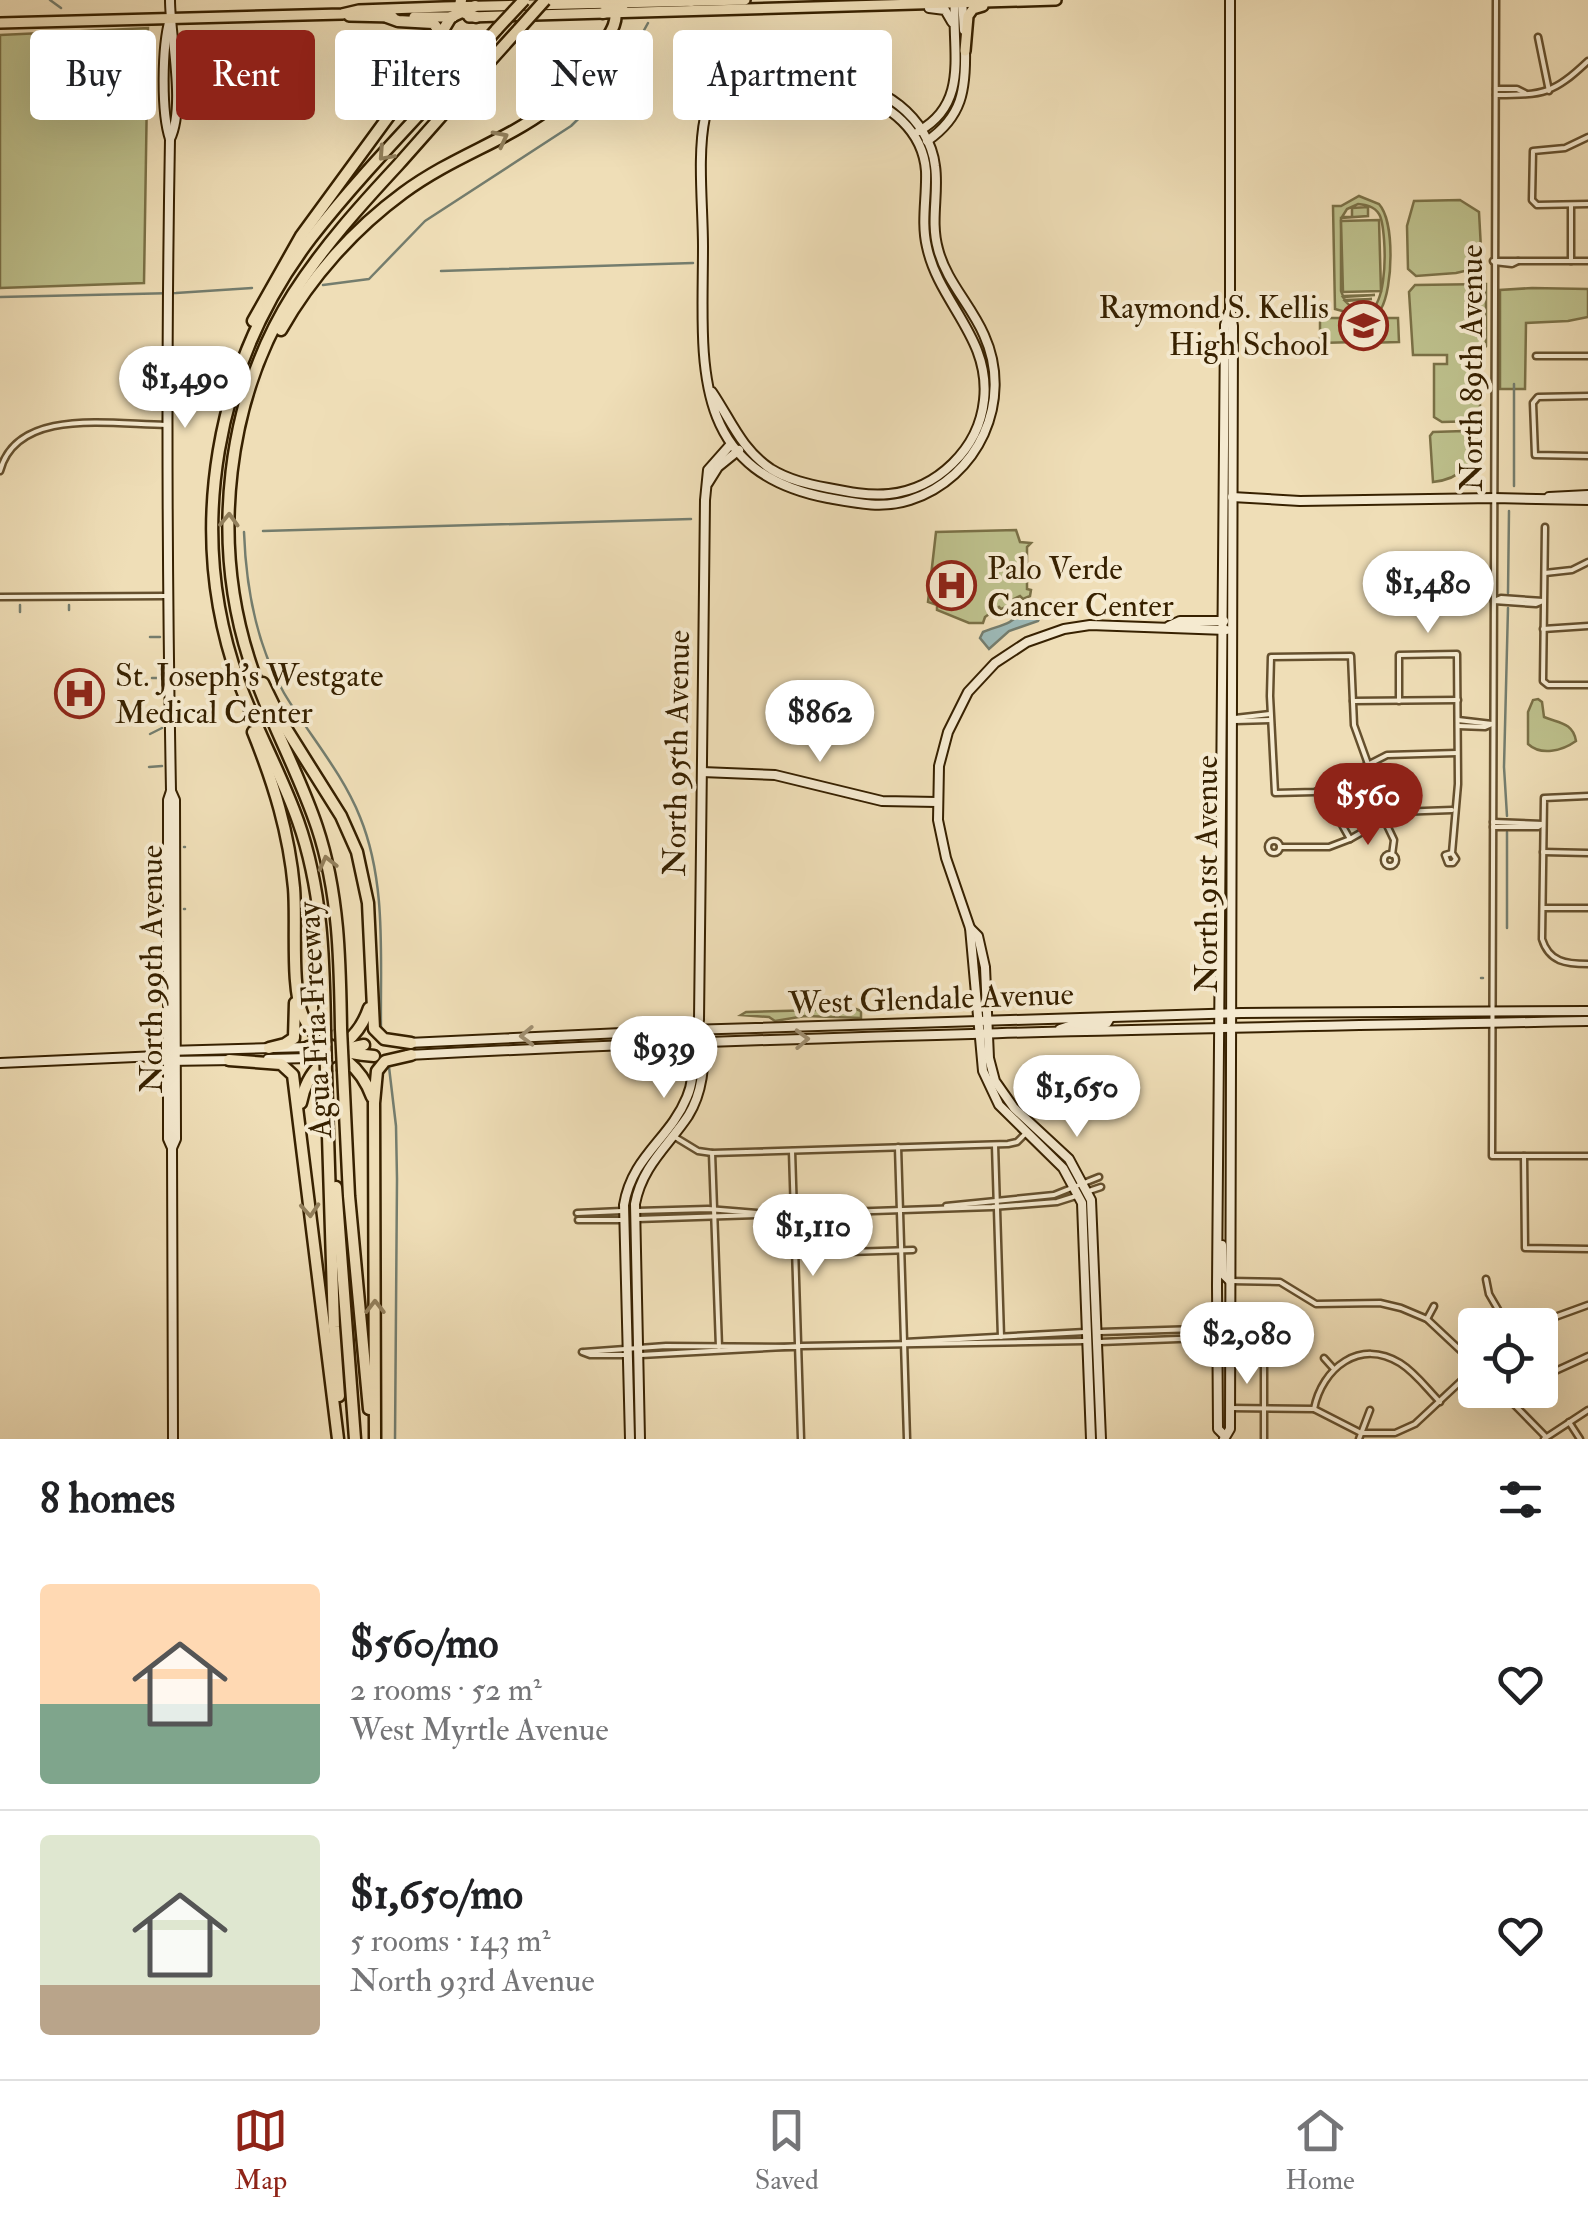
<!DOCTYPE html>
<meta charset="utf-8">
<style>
body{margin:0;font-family:"IM FELL Double Pica",serif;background:#f6f6f6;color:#202124;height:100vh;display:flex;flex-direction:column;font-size:38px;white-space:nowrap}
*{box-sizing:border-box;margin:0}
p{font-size:32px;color:#757577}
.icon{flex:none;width:55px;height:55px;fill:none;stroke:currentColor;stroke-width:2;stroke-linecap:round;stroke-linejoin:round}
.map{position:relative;height:1439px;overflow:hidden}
.drawer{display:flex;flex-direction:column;background:#fff;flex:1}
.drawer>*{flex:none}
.hud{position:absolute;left:30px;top:30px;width:1000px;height:90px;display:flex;gap:20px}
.controls{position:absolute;left:1458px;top:1308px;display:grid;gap:20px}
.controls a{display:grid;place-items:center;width:100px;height:100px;border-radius:10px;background:#fff;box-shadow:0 10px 40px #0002;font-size:50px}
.price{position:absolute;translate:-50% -85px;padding:0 22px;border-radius:35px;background:#fff;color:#222;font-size:32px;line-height:65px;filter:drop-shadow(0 2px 5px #0008)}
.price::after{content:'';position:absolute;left:50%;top:60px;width:30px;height:22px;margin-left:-15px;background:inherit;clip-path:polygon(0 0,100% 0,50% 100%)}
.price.current{background:#8f2418;color:#fff}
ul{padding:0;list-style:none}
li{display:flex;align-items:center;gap:30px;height:250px;padding:0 40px}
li+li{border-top:2px solid #e0e0e0}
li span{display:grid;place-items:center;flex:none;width:280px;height:200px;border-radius:10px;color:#555}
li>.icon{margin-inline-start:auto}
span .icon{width:120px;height:120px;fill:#fffc;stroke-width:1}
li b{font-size:42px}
h2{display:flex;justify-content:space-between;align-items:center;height:120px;padding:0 40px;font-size:42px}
.chip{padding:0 35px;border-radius:10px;background:#fff;box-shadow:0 10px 40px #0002;font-size:35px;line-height:90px}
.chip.current{background:#8f2418;color:#fff}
.tab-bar{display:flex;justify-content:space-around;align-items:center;height:140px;border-top:2px solid #e0e0e0;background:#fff;font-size:28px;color:#757577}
.tab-bar a{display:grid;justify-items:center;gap:5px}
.tab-bar .current{color:#8f2418}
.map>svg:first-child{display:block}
.green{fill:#bdc08c;stroke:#7a7046;stroke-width:2.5;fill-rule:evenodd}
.water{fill:#9dbab8;stroke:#747d6e;stroke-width:2.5}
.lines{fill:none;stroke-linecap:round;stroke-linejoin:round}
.stream{stroke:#747d6e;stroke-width:2.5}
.street-casing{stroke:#65502e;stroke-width:9}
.secondary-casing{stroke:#372100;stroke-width:12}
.primary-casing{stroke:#372100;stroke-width:14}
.highway-casing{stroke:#372100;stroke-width:15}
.street{stroke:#f5ead0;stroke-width:4}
.secondary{stroke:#f5ead0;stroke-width:8}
.primary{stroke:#efdeb7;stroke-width:9}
.highway{stroke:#efdeb7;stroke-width:10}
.highway-bridge-casing{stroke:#372100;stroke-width:15;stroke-linecap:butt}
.highway-bridge{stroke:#efdeb7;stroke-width:10}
.oneway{stroke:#93805c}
.oneway2{stroke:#a09072}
.labels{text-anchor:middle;stroke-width:8;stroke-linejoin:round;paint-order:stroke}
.poi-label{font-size:32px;fill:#372100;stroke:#f5ead0;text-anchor:start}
.street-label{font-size:32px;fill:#372100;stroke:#f5ead0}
</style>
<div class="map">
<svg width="1588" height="1439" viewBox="0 0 1588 1439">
<rect width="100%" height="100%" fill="#efdeb7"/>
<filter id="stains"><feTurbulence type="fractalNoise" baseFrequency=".002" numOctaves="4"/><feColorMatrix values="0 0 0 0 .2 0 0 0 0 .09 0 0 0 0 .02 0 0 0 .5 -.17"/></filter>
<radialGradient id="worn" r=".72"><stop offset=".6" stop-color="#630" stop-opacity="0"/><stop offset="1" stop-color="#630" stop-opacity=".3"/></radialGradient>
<g class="green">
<path d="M 148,28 L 144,283 L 0,288 L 0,35 Z"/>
<path d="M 1359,196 L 1379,204 C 1395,222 1393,288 1381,309 L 1364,317 L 1335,309 L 1333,206 L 1341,206 ZM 1358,204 C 1366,205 1374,206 1379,214 C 1388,228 1392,350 1345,301 L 1372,299 L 1345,300 L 1343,297 L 1375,295 L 1343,296 L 1341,291 L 1341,218 L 1368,216 L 1368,207 L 1352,208 L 1352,217 L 1342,217 L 1347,209 Z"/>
<path d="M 1460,200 L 1479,212 L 1482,267 L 1456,273 L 1416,276 L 1408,269 L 1407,226 L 1414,201 Z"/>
<path d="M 1379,220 L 1381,291 L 1343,292 L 1341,221 Z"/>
<path d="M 1486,284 L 1486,346 L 1480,354 L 1480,421 L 1442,422 L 1434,417 L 1434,364 L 1447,364 L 1447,355 L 1413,355 L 1409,292 L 1415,285 Z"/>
<path d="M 1532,288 L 1588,289 L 1588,317 L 1568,321 L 1526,323 L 1525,389 L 1500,389 L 1500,290 Z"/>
<path d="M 1320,318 L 1356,318 L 1356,342 L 1320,343 Z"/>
<path d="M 1362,318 L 1398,318 L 1399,342 L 1363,343 Z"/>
<path d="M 1464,431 L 1479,434 C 1476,462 1462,479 1433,482 L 1430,436 L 1433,432 Z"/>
<path d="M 1016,530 L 1020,542 L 1031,543 L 1027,547 L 1027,589 L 1031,590 L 1030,596 L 1023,599 L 1020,596 L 1008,602 L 1009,606 L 1001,609 L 999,607 L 985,617 L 983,623 L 969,623 L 937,610 L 937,605 L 928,602 L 936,532 Z"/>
<path d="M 1538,699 L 1542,702 L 1544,717 C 1558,723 1573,722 1576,741 C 1562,751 1541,756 1528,744 L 1528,712 L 1533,700 Z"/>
<path d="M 856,1009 L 861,1011 L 861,1018 L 805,1016 L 775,1021 L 769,1017 L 741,1015 L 746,1012 Z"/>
<path d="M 863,1215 L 863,1246 L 832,1247 L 831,1216 Z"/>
</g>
<path class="water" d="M 1035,607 L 1041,615 L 1038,621 L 1009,631 L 989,649 L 980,638 L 983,632 C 996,626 1013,625 1020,612 Z"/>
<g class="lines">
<g class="stream">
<path d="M 50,0 L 61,8"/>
<path d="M 441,271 L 693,263"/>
<path d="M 323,285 L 369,279 L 425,221 L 571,126 L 615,83 L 648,23"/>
<path d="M 0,297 L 176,293 L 252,288"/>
<path d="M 1514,384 L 1514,486"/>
<path d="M 263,531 L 691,519"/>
<path d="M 244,532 C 246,589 256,644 284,693 C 309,735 342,772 360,817 C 387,883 380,958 381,1028"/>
<path d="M 1508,593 L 1509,511"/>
<path d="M 69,605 L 69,610"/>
<path d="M 20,612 L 20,605"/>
<path d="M 150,637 L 160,637"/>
<path d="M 152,678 L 159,678"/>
<path d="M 150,734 L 162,728"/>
<path d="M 149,767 L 162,766"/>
<path d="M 1507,816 L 1504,767 L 1508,608"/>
<path d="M 1507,832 L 1507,928"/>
<path d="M 184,847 L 185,847"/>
<path d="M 184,909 L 185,909"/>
<path d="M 1481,978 L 1483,978"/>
<path d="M 389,1067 L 396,1126 L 397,1179 L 395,1439"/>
</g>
<defs>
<g id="street">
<path d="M 1496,0 L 1492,1156 L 1588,1156"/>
<path d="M 1538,37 L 1549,91"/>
<path d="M 1496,89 L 1517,89 L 1525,93"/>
<path d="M 1496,95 C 1544,95 1553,94 1588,61"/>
<path d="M 1588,137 L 1565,148 L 1533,151 L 1532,200 L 1537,205 L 1588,204"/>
<path d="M 1571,206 L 1571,261"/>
<path d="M 1493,261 L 1588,261"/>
<path d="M 1494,262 L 1512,264 L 1518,261"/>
<path d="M 1536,356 L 1588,356"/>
<path d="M 1588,396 L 1538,397 L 1533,403 L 1535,455 L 1588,456"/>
<path d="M 0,471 C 17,406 115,425 166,425"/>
<path d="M 1545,527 L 1543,681 L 1548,685 L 1588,685"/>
<path d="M 1545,573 L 1572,570 L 1588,562"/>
<path d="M 0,597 L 165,596"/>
<path d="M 1494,601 L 1501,598 L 1543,601"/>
<path d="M 1494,601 L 1536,604 L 1543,601"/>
<path d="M 1543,629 L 1588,626"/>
<path d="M 1353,701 L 1458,700"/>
<path d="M 1399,701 L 1399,655 L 1457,654 L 1458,784 L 1452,853 L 1456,859 L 1453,863 L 1448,863 L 1445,855 L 1452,853"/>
<path d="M 1235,718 L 1270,714"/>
<path d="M 1458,720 L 1492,724"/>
<path d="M 1235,721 L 1270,720"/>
<path d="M 1458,726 L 1485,727 L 1492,724"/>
<path d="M 1368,764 L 1354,725 L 1351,656 L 1271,657 L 1270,696 L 1275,793 L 1315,792 L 1387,755 L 1457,753"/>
<path d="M 1323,791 L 1350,839"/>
<path d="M 1588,796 L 1544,798 L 1542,939 C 1549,962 1566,964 1588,964"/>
<path d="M 1384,819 L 1394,840 L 1392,855"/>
<path d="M 1493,822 L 1543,824"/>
<path d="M 1493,827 L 1538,827 L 1543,824"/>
<circle cx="1274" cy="847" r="6"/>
<path d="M 1280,847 L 1329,847 L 1350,839 L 1397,812 L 1452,810"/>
<path d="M 1543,852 L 1588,853"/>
<circle cx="1390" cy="860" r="6"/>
<path d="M 1543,908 L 1588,908"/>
<path d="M 675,1137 L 698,1151 L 712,1153 L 1008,1144 L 1017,1142 L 1026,1133"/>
<path d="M 995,1145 L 1001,1337"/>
<path d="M 898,1147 L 907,1439"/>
<path d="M 792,1151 L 801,1439"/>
<path d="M 712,1153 L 719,1347"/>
<path d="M 1524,1156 L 1525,1248 L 1588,1249"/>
<path d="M 1089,1191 L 1101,1187"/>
<path d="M 946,1206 L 1054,1195 L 1099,1177"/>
<path d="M 637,1211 L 708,1209 L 757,1213"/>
<path d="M 577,1213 L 622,1211"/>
<path d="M 637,1219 L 992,1207 L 1057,1202 L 1076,1196"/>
<path d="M 578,1220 L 623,1220"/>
<path d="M 783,1254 L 913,1250"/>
<path d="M 1486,1279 L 1489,1294 L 1507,1325"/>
<path d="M 1230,1281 L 1280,1282 L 1316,1304 L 1380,1303 L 1401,1308 L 1427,1319 L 1475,1364"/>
<path d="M 1427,1319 L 1434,1306"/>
<path d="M 1533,1325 L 1588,1305"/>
<path d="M 1100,1332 L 1230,1328"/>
<path d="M 905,1342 L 1085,1332"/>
<path d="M 1100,1342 L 1230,1337"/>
<path d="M 582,1352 L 590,1355 L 626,1355"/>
<path d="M 584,1352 L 666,1346 L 798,1347"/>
<path d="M 641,1355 L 802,1346 L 1085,1341"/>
<path d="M 1324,1358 L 1333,1368"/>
<path d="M 1540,1378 L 1588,1356"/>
<path d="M 1500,1390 L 1546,1437"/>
<path d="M 1513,1401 L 1523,1390"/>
<path d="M 1230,1408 L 1314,1409 L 1361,1433 L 1395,1433 L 1415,1424 L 1475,1368"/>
<path d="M 1314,1409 C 1322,1368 1360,1338 1400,1363 C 1416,1373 1427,1389 1440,1402"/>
<path d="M 1569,1422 L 1580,1439"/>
<path d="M 1264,1439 L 1264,1350 L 1267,1340"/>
<path d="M 1359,1439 L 1370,1410"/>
<path d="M 1544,1439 L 1588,1410"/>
</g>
<g id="secondary">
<path d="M 170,0 C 170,36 186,106 170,139"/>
<path d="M 962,0 L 964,30"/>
<path d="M 929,8 L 945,10 L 952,22"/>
<path d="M 170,19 C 162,46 161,112 170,139 C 166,357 167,573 171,791 L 168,800 L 168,1139 L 172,1148"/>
<path d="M 919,131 C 971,102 951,48 955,0"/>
<path d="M 927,141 C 962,117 966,90 965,49"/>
<path d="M 712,392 C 731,420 741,449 771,469 C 789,480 808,484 828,488 C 848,492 868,496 889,494 C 937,489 979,449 984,400 C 991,338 939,303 927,247 C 921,222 927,197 926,171 C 923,132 890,101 851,97 C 834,95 816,100 799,103 C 772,107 723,94 705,117 C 697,155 703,207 703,246 C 703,360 687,471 828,498 C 855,503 883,509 910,500 C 978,478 1014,401 984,335 C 971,305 946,281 938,249 C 930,221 939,193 935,166 C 930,120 879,76 832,88 C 822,90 813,96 805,101"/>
<path d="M 708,483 L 718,467 L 739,450"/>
<path d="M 1232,497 L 1300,501 L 1494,498 L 1588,500"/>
<path d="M 1549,497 L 1588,495"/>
<path d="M 1169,626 L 1180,621 L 1224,621"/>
<path d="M 702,772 L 775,775 L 882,801 L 937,802"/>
<path d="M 171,791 L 175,800 L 176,1139 L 172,1148 L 173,1439"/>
<path d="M 970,928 L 978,936 L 985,967 L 989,1058 L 995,1081 L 1014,1108 L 1069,1159 L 1091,1200 L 1101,1439"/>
<path d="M 1060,1029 L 1072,1025 L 1107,1023 L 1110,1018"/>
<path d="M 408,1043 L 687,1030 L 1241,1013 L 1588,1011"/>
<path d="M 408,1055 C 801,1035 1195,1028 1588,1021"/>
<path d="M 158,1056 L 167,1061 L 234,1060"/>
<path d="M 268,1059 L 309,1058"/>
<path d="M 0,1063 L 158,1056 L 167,1051 L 309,1047"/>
<path d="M 1222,1245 L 1223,1274 L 1230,1281"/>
<path d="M 1224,1435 L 1218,1429 L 1217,1286 L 1225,325 L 1229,312"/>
<path d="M 630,1439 L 624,1205 C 632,1156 670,1139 687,1097 C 698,1072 689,1044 699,1020 L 705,500 L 708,470 L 731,444"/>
<path d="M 640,1439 L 635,1204 C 642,1166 668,1146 688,1116 C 703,1092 704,1065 704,1038"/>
<path d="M 1091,1439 L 1082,1203 L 1063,1168 L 999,1105 L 983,1071 L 970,928 L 946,858 L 938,820 L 939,766 L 948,732 L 968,692 L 995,663 L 1027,642 L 1064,629 L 1090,625 L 1226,630"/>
<path d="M 1224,1439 L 1230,1429 L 1233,326 L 1230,311 L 1230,0"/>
</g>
<g id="primary">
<path d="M 349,16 L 393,17"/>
<path d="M 414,17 L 453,17"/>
<path d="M 469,17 L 1056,0"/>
<path d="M 0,23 L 342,14 L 359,10 L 444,7 L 745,0"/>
<path d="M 965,51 L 968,16 L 973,9 L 983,6"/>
</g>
<g id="highway">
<path d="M 461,0 L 460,6 L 465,13 L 476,17"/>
<path d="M 687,0 L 691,1"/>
<path d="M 603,13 L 621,7 L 627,0"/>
<path d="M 387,17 L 398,21 L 433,23 L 437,28 L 437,38"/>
<path d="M 253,321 L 301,236 L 405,94 L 451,17 L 475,6"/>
<path d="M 281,330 C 311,277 354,229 403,193 C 476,139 556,132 603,45 C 610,33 618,23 615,10 L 603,3"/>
<path d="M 263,683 L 282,722 L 341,816 L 357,852 L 368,903 L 374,1029 L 384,1039 L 411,1043"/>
<path d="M 253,732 C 274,784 289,833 294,888 C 297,922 290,990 304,1018 C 318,1047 345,1054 374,1056"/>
<path d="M 341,1029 C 340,961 339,893 317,827 C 298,770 267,717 249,659 C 211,540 226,400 293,294 C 323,247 360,206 398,165 C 438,120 478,74 519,29"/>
<path d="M 325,1030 C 324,958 322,889 298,821 C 281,773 256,729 239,682 C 185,532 215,364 311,238 C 368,165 436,99 497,29"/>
<path d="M 308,1047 C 340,1050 361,1067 372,1097"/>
<path d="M 269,1048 L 285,1044 L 294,1038 L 295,1003"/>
<path d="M 308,1058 C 337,1054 359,1037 369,1008"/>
<path d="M 229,1060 L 281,1064 L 293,1075 L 338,1439"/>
<path d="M 343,1071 L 349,1196 L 369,1409"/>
<path d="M 326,1072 L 334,1327 L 339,1396"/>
<path d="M 301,1103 C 307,1068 331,1051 364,1045"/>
<path d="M 336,1187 L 355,1439"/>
<path d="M 375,1439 L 374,1103 L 377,1071 L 385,1061 L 411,1055"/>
</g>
</defs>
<use href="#street" class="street-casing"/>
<use href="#secondary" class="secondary-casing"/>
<use href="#primary" class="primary-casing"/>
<use href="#highway" class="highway-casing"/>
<use href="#street" class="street"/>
<use href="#secondary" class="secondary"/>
<use href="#primary" class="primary"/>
<use href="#highway" class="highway"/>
<defs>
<g id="highway-bridge">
<path d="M 497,29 L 524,0"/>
<path d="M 519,29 L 545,0"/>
<path d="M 341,1029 L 343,1071"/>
<path d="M 325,1030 L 326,1072"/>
</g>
</defs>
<use href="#highway-bridge" class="highway-bridge-casing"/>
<use href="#highway-bridge" class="highway-bridge"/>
</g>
<defs><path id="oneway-chevron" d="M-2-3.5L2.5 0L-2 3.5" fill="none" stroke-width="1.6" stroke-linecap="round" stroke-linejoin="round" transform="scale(2.5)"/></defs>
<g class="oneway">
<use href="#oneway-chevron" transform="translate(501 138) rotate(-27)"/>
<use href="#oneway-chevron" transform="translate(385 154) rotate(132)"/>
<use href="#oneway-chevron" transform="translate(229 520) rotate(-88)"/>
<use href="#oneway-chevron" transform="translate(327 863) rotate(-104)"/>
<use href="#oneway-chevron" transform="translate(310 1210) rotate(86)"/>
<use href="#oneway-chevron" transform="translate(375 1307) rotate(-90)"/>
</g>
<g class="oneway2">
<use href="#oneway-chevron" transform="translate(527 1036) rotate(178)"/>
<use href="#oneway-chevron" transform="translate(802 1039) rotate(-2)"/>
</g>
<defs>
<symbol id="school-ring" viewBox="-11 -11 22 22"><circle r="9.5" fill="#f5ead0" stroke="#8f2418" stroke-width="1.5"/><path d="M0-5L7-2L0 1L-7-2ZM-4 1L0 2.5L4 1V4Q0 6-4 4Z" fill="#8f2418"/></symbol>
<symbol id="hospital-ring" viewBox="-11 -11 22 22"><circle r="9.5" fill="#f5ead0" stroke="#8f2418" stroke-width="1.5"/><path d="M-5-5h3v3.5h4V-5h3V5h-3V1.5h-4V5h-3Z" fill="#8f2418"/></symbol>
</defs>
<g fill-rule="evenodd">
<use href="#school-ring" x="1336" y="298" width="55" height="55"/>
<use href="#hospital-ring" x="924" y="558" width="55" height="55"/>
<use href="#hospital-ring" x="52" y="666" width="55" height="55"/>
</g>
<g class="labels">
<g class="poi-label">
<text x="1329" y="318" text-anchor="end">Raymond S. Kellis<tspan x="1329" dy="37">High School</tspan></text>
<text x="987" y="579">Palo Verde<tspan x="987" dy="37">Cancer Center</tspan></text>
<text x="115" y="686">St. Joseph's Westgate<tspan x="115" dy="37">Medical Center</tspan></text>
</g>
<g class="street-label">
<text transform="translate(1471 368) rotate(-90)" y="11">North 89th Avenue</text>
<text transform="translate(676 753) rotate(-89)" y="11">North 95th Avenue</text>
<text transform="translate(1206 874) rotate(-90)" y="11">North 91st Avenue</text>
<text transform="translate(151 969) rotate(-90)" y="11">North 99th Avenue</text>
<text transform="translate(931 998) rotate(-2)" y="11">West Glendale Avenue</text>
<text transform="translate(314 1020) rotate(-93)" y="11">Agua Fria Freeway</text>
</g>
</g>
<rect width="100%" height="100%" filter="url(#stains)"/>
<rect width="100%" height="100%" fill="url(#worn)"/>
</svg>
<div class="controls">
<a><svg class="icon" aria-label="locate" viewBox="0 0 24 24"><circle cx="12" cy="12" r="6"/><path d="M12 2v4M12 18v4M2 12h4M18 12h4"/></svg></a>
</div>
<b class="price" style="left:185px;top:431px">$1,490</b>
<b class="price" style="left:1428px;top:636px">$1,480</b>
<b class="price" style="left:820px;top:765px">$862</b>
<b class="price current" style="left:1368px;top:848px">$560</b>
<b class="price" style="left:664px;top:1101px">$939</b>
<b class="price" style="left:1077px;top:1140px">$1,650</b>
<b class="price" style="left:813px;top:1279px">$1,110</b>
<b class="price" style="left:1247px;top:1387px">$2,080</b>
<div class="hud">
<a class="chip">Buy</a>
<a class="chip current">Rent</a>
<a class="chip">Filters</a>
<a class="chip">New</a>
<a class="chip">Apartment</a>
</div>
</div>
<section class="drawer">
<h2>8 homes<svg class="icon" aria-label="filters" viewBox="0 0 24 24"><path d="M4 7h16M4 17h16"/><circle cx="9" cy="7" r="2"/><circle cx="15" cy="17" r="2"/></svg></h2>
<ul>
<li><span style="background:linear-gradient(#ffd9b3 60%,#7fa58c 0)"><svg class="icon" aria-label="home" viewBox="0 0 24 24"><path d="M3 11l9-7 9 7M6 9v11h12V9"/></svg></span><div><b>$560/mo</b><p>2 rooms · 52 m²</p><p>West Myrtle Avenue</p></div><svg class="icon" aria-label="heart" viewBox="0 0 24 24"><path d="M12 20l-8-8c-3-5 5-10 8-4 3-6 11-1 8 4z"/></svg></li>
<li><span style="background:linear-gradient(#dfe7d0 75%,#b9a48a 0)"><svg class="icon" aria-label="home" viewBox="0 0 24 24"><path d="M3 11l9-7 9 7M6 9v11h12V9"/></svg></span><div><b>$1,650/mo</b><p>5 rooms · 143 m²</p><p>North 93rd Avenue</p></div><svg class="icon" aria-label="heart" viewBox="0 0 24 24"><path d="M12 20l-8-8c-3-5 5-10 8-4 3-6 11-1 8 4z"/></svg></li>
</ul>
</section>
<nav class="tab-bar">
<a class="current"><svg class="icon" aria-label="map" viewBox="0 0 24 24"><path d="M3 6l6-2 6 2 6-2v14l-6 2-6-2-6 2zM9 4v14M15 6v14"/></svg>Map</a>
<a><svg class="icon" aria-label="saved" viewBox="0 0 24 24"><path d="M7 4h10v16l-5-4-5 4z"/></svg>Saved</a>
<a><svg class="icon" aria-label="home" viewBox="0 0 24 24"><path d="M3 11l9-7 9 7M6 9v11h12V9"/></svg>Home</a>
</nav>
